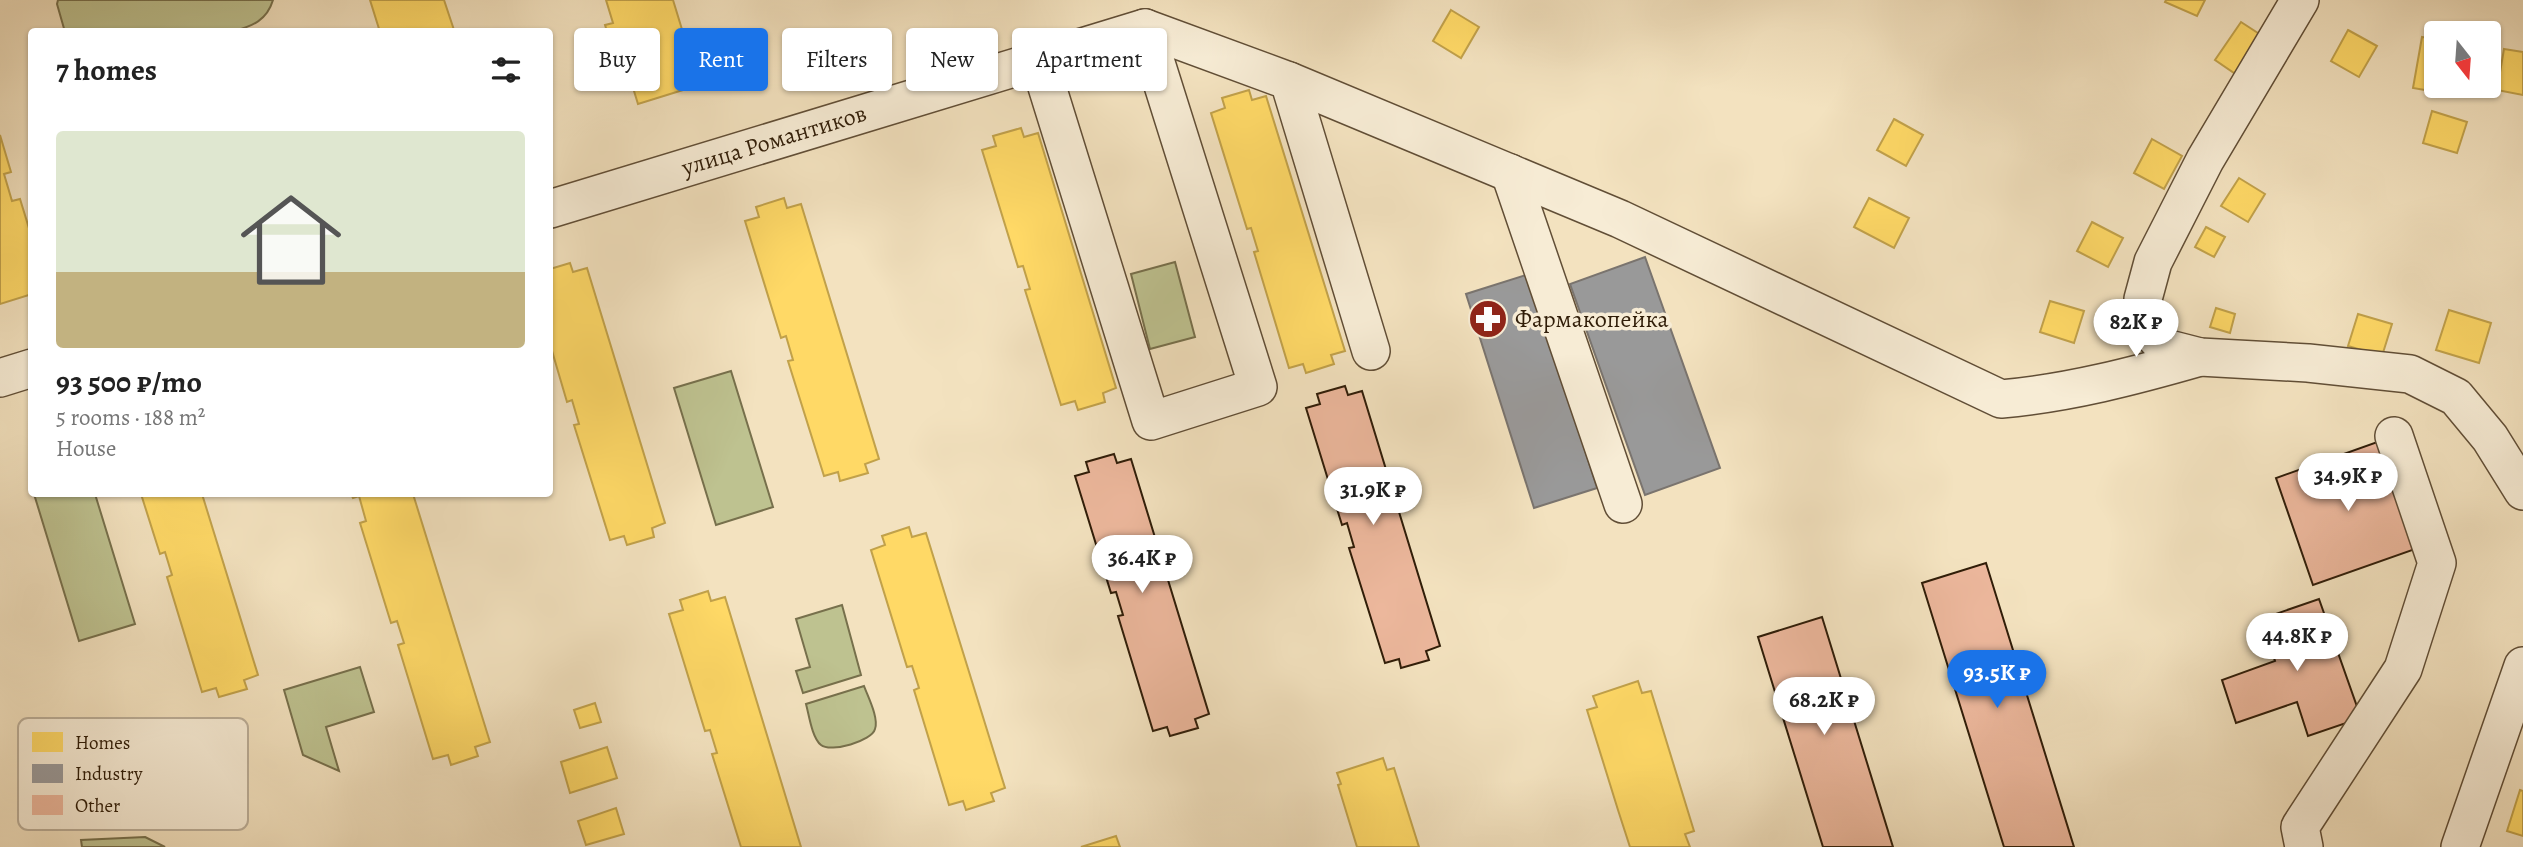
<!DOCTYPE html>
<meta charset="utf-8">
<style>
body{margin:0;font-family:Alegreya,serif;background:#f2f2f2;color:#222;height:100vh;display:flex;flex-direction:column;font-size:26px;white-space:nowrap}
*{box-sizing:border-box;margin:0}
p{font-size:23px;color:#767676}
.icon{flex:none;width:38px;height:38px;fill:none;stroke:currentColor;stroke-width:2;stroke-linecap:round;stroke-linejoin:round}
.map{position:relative;flex:1;overflow:hidden}
.side{position:absolute;left:28px;top:28px;width:525px;height:469px;display:flex;flex-direction:column;background:#fff;border-radius:7px;box-shadow:0 2px 5px #0004}
.side>*{flex:none}
.banner{position:absolute;left:574px;top:28px;width:665px;height:63px;display:flex;gap:14px}
.needle{width:46px;rotate:163deg}
.buttons{position:absolute;left:2424px;top:21px;display:grid;gap:14px}
.buttons a{display:grid;place-items:center;width:77px;height:77px;border-radius:7px;background:#fff;box-shadow:0 2px 5px #0004;font-size:35px}
.price{position:absolute;translate:-50% -60px;padding:0 16px;border-radius:24px;background:#fff;color:#222;font-size:23px;line-height:46px;filter:drop-shadow(0 2px 4px #0008)}
.price::after{content:'';position:absolute;left:50%;top:42px;width:21px;height:16px;margin-left:-10px;background:inherit;clip-path:polygon(0 0,100% 0,50% 100%)}
.price.selected{background:#1a73e8;color:#fff}
ul{padding:0;list-style:none}
li{display:grid;align-content:center;gap:14px;height:371px;padding:0 28px}
li+li{border-top:2px solid #e0e0e0}
li span{display:grid;place-items:center;height:217px;border-radius:7px;color:#555}
li>.icon{margin-inline-start:auto}
span .icon{width:126px;height:126px;fill:#fffc;stroke-width:1}
li b{font-size:30px}
h2{display:flex;justify-content:space-between;align-items:center;height:84px;padding:0 28px;font-size:30px}
.tag{padding:0 24px;border-radius:7px;background:#fff;box-shadow:0 2px 5px #0004;font-size:24px;line-height:63px}
.tag.selected{background:#1a73e8;color:#fff}
.map>svg:first-child{display:block}
.green{fill:#bec290;stroke:#77704c;stroke-width:2}
.homes{fill:#ffd966;stroke:#c1a14a;stroke-width:2}
.industry{fill:#999;stroke:#7a746e;stroke-width:2}
.building{fill:#ecb79c;stroke:#301d08;stroke-width:2}
.lines{fill:none;stroke-linecap:round;stroke-linejoin:round}
.minor-casing{stroke:#614e36;stroke-width:40}
.minor{stroke:#f7ecd5;stroke-width:37}
.labels{text-anchor:middle;stroke-width:7;stroke-linejoin:round;paint-order:stroke}
.street-label{font-size:24px;fill:#301d08;stroke:#f7ecd5}
.poi-label{font-size:24px;fill:#301d08;stroke:#f7ecd5;text-anchor:start}
.key{fill:#f7ecd5;stroke:#bbae98;stroke-width:2}
.key-label{font-size:19px;fill:#301d08}
</style>
<div class="map">
<svg width="2523" height="847" viewBox="0 0 2523 847">
<rect width="100%" height="100%" fill="#f3e2bf"/>
<filter id="stains"><feTurbulence type="fractalNoise" baseFrequency=".00286" numOctaves="4"/><feColorMatrix values="0 0 0 0 .2 0 0 0 0 .09 0 0 0 0 .02 0 0 0 .5 -.17"/></filter>
<radialGradient id="worn" r=".72"><stop offset=".6" stop-color="#630" stop-opacity="0"/><stop offset="1" stop-color="#630" stop-opacity=".3"/></radialGradient>
<g class="green">
<path d="M 58,0 L 273,0 C 267,20 253,26 234,31 L 65,32 L 57,4 Z"/>
<path d="M 1175,262 L 1195,337 L 1150,349 L 1131,274 Z"/>
<path d="M 731,371 L 773,507 L 716,525 L 674,388 Z"/>
<path d="M 34,494 L 95,494 L 135,624 L 79,641 Z"/>
<path d="M 842,605 L 861,675 L 803,693 L 796,671 L 810,667 L 796,619 Z"/>
<path d="M 360,667 L 374,712 L 326,727 L 339,771 L 303,755 L 284,690 Z"/>
<path d="M 864,686 C 868,697 879,718 875,729 C 872,741 831,753 821,745 C 812,738 809,715 806,704 Z"/>
<path d="M 145,837 L 165,847 L 82,847 L 81,840 Z"/>
</g>
<g class="homes">
<path d="M 370,0 L 444,0 L 454,30 L 380,32 Z"/>
<path d="M 606,0 L 673,0 L 699,85 L 638,104 L 630,78 L 622,80 L 605,25 L 613,23 Z"/>
<path d="M 2166,0 L 2205,0 L 2197,16 L 2165,2 Z"/>
<path d="M 1451,10 L 1479,27 L 1461,58 L 1433,41 Z"/>
<path d="M 2241,22 L 2264,37 L 2237,75 L 2215,60 Z"/>
<path d="M 2348,30 L 2377,46 L 2359,77 L 2331,61 Z"/>
<path d="M 2422,37 L 2436,39 L 2436,86 L 2449,86 L 2448,94 L 2413,88 Z"/>
<path d="M 2504,49 L 2523,52 L 2523,95 L 2497,90 Z"/>
<path d="M 1249,90 L 1252,100 L 1266,96 L 1345,351 L 1331,355 L 1334,364 L 1306,373 L 1303,364 L 1289,368 L 1254,252 L 1258,251 L 1251,228 L 1247,229 L 1211,113 L 1225,108 L 1222,98 Z"/>
<path d="M 2432,111 L 2467,122 L 2457,153 L 2423,143 Z"/>
<path d="M 1894,119 L 1923,135 L 1906,166 L 1877,150 Z"/>
<path d="M 1021,128 L 1024,137 L 1038,133 L 1116,388 L 1103,393 L 1105,402 L 1078,410 L 1075,401 L 1061,405 L 1025,290 L 1030,289 L 1023,266 L 1018,267 L 982,150 L 996,146 L 993,136 Z"/>
<path d="M 0,135 L 11,172 L 4,174 L 12,201 L 20,199 L 32,238 L 32,294 L 0,304 Z"/>
<path d="M 2152,139 L 2182,156 L 2164,189 L 2134,173 Z"/>
<path d="M 2239,178 L 2265,194 L 2248,222 L 2221,206 Z"/>
<path d="M 784,198 L 787,208 L 801,204 L 879,459 L 865,464 L 868,473 L 840,481 L 838,472 L 824,476 L 788,361 L 793,360 L 786,336 L 781,338 L 745,221 L 759,217 L 756,207 Z"/>
<path d="M 1869,198 L 1909,218 L 1894,248 L 1854,227 Z"/>
<path d="M 2092,222 L 2123,238 L 2108,267 L 2077,251 Z"/>
<path d="M 2206,227 L 2225,237 L 2214,257 L 2195,247 Z"/>
<path d="M 570,263 L 573,272 L 587,268 L 665,523 L 652,528 L 654,537 L 627,545 L 624,536 L 610,540 L 574,425 L 579,424 L 572,400 L 567,402 L 550,344 L 550,269 Z"/>
<path d="M 2050,301 L 2084,311 L 2074,343 L 2040,332 Z"/>
<path d="M 2216,308 L 2235,314 L 2230,333 L 2210,327 Z"/>
<path d="M 2449,310 L 2491,323 L 2479,363 L 2436,350 Z"/>
<path d="M 2358,314 L 2392,324 L 2382,356 L 2348,346 Z"/>
<path d="M 141,494 L 202,494 L 258,675 L 244,680 L 247,689 L 219,697 L 216,688 L 202,692 L 167,577 L 172,575 L 165,552 L 160,554 Z"/>
<path d="M 351,494 L 413,494 L 490,742 L 475,747 L 478,756 L 451,765 L 448,755 L 433,759 L 398,645 L 404,643 L 397,621 L 391,623 L 360,523 L 366,521 L 359,496 L 353,498 Z"/>
<path d="M 909,527 L 912,537 L 926,533 L 1005,788 L 991,793 L 994,801 L 966,810 L 963,801 L 949,805 L 914,690 L 919,688 L 912,666 L 907,667 L 871,550 L 885,545 L 882,536 Z"/>
<path d="M 708,591 L 711,601 L 725,597 L 801,847 L 741,847 L 712,754 L 717,753 L 710,730 L 705,731 L 669,614 L 683,610 L 680,600 Z"/>
<path d="M 1638,681 L 1642,693 L 1651,691 L 1694,831 L 1685,834 L 1690,847 L 1630,847 L 1618,810 L 1587,710 L 1597,707 L 1593,696 Z"/>
<path d="M 595,703 L 601,722 L 580,728 L 574,710 Z"/>
<path d="M 607,747 L 617,778 L 570,793 L 561,762 Z"/>
<path d="M 1383,758 L 1387,770 L 1394,768 L 1419,847 L 1357,847 L 1338,785 L 1341,784 L 1337,773 Z"/>
<path d="M 2520,790 L 2523,791 L 2523,836 L 2507,831 Z"/>
<path d="M 616,808 L 624,834 L 586,845 L 578,821 Z"/>
<path d="M 1116,836 L 1120,847 L 1081,847 Z"/>
</g>
<g class="industry">
<path d="M 1645,257 L 1720,468 L 1645,495 L 1570,284 Z"/>
<path d="M 1529,274 L 1597,488 L 1534,508 L 1466,294 Z"/>
</g>
<g class="building">
<path d="M 1345,386 L 1348,395 L 1362,391 L 1440,646 L 1426,651 L 1429,660 L 1401,668 L 1399,659 L 1385,663 L 1349,548 L 1354,547 L 1347,523 L 1342,525 L 1306,408 L 1320,404 L 1317,394 Z"/>
<path d="M 2383,440 L 2421,547 L 2313,585 L 2276,478 Z"/>
<path d="M 1114,454 L 1117,463 L 1131,459 L 1209,714 L 1195,719 L 1198,728 L 1170,736 L 1167,727 L 1153,731 L 1118,616 L 1123,615 L 1116,592 L 1111,593 L 1075,476 L 1089,472 L 1086,462 Z"/>
<path d="M 1986,563 L 2074,847 L 2004,847 L 1922,583 Z"/>
<path d="M 2319,599 L 2361,718 L 2308,736 L 2297,702 L 2236,723 L 2222,680 L 2275,661 L 2261,619 Z"/>
<path d="M 1822,617 L 1893,847 L 1823,847 L 1758,637 Z"/>
</g>
<g class="lines">
<defs>
<g id="minor">
<path d="M 2300,0 L 2205,160 L 2153,262 L 2143,299 L 2148,329 L 2165,348 L 2200,357 L 2308,363 L 2410,374 L 2456,397 L 2490,438 L 2523,491"/>
<path d="M 1145,28 L 1289,81 L 1371,351"/>
<path d="M 1289,81 L 1620,219 L 2001,399 C 2069,393 2134,376 2200,357"/>
<path d="M 1510,173 L 1623,504"/>
<path d="M 550,209 L 1145,28 L 1258,387 L 1151,421 L 1039,61"/>
<path d="M 0,378 L 32,368"/>
<path d="M 2304,847 L 2300,827 L 2403,669 L 2437,563 L 2394,436"/>
<path d="M 2460,847 L 2523,666"/>
</g>
</defs>
<use href="#minor" class="minor-casing"/>
<use href="#minor" class="minor"/>
</g>
<defs>
<symbol id="pharmacy-disc" viewBox="-11 -11 22 22"><circle r="9.5" fill="#8f2418" stroke="#f7ecd5"/><path d="M-2-6h4v4h4v4h-4v4h-4v-4h-4v-4h4Z" fill="#fff"/></symbol>
</defs>
<g fill-rule="evenodd">
<use href="#pharmacy-disc" x="1466" y="297" width="44" height="44"/>
</g>
<g class="labels">
<g class="street-label">
<text transform="translate(774 140) rotate(-17)" y="8">улица Романтиков</text>
</g>
<g class="poi-label">
<text x="1515" y="327">Фармакопейка</text>
</g>
</g>
<rect x="18" y="718" width="230" height="112" rx="10" class="key"/>
<rect x="32" y="732" width="31" height="20" fill="#ffd966"/>
<rect x="32" y="764" width="31" height="19" fill="#999"/>
<rect x="32" y="795" width="31" height="20" fill="#ecb79c"/>
<g class="key-label">
<text x="75" y="749">Homes</text>
<text x="75" y="780">Industry</text>
<text x="75" y="812">Other</text>
</g>
<rect width="100%" height="100%" filter="url(#stains)"/>
<rect width="100%" height="100%" fill="url(#worn)"/>
</svg>
<div class="buttons">
<a><svg class="needle" viewBox="-14 -14 28 28"><path d="M0-13l5 13h-10z" fill="#e53935"/><path d="M0 13l5-13h-10z" fill="#767676"/></svg></a>
</div>
<b class="price" style="left:2136px;top:359px">82K ₽</b>
<b class="price" style="left:2348px;top:513px">34.9K ₽</b>
<b class="price" style="left:1373px;top:527px">31.9K ₽</b>
<b class="price" style="left:1142px;top:595px">36.4K ₽</b>
<b class="price" style="left:2297px;top:673px">44.8K ₽</b>
<b class="price selected" style="left:1997px;top:710px">93.5K ₽</b>
<b class="price" style="left:1824px;top:737px">68.2K ₽</b>
<div class="banner">
<a class="tag">Buy</a>
<a class="tag selected">Rent</a>
<a class="tag">Filters</a>
<a class="tag">New</a>
<a class="tag">Apartment</a>
</div>
<section class="side">
<h2>7 homes<svg class="icon" aria-label="filters" viewBox="0 0 24 24"><path d="M4 7h16M4 17h16"/><circle cx="9" cy="7" r="2"/><circle cx="15" cy="17" r="2"/></svg></h2>
<ul>
<li><span style="background:linear-gradient(#dfe7d0 65%,#c2b280 0)"><svg class="icon" aria-label="home" viewBox="0 0 24 24"><path d="M3 11l9-7 9 7M6 9v11h12V9"/></svg></span><div><b>93 500 ₽/mo</b><p>5 rooms · 188 m²</p><p>House</p></div></li>
</ul>
</section>
</div>
